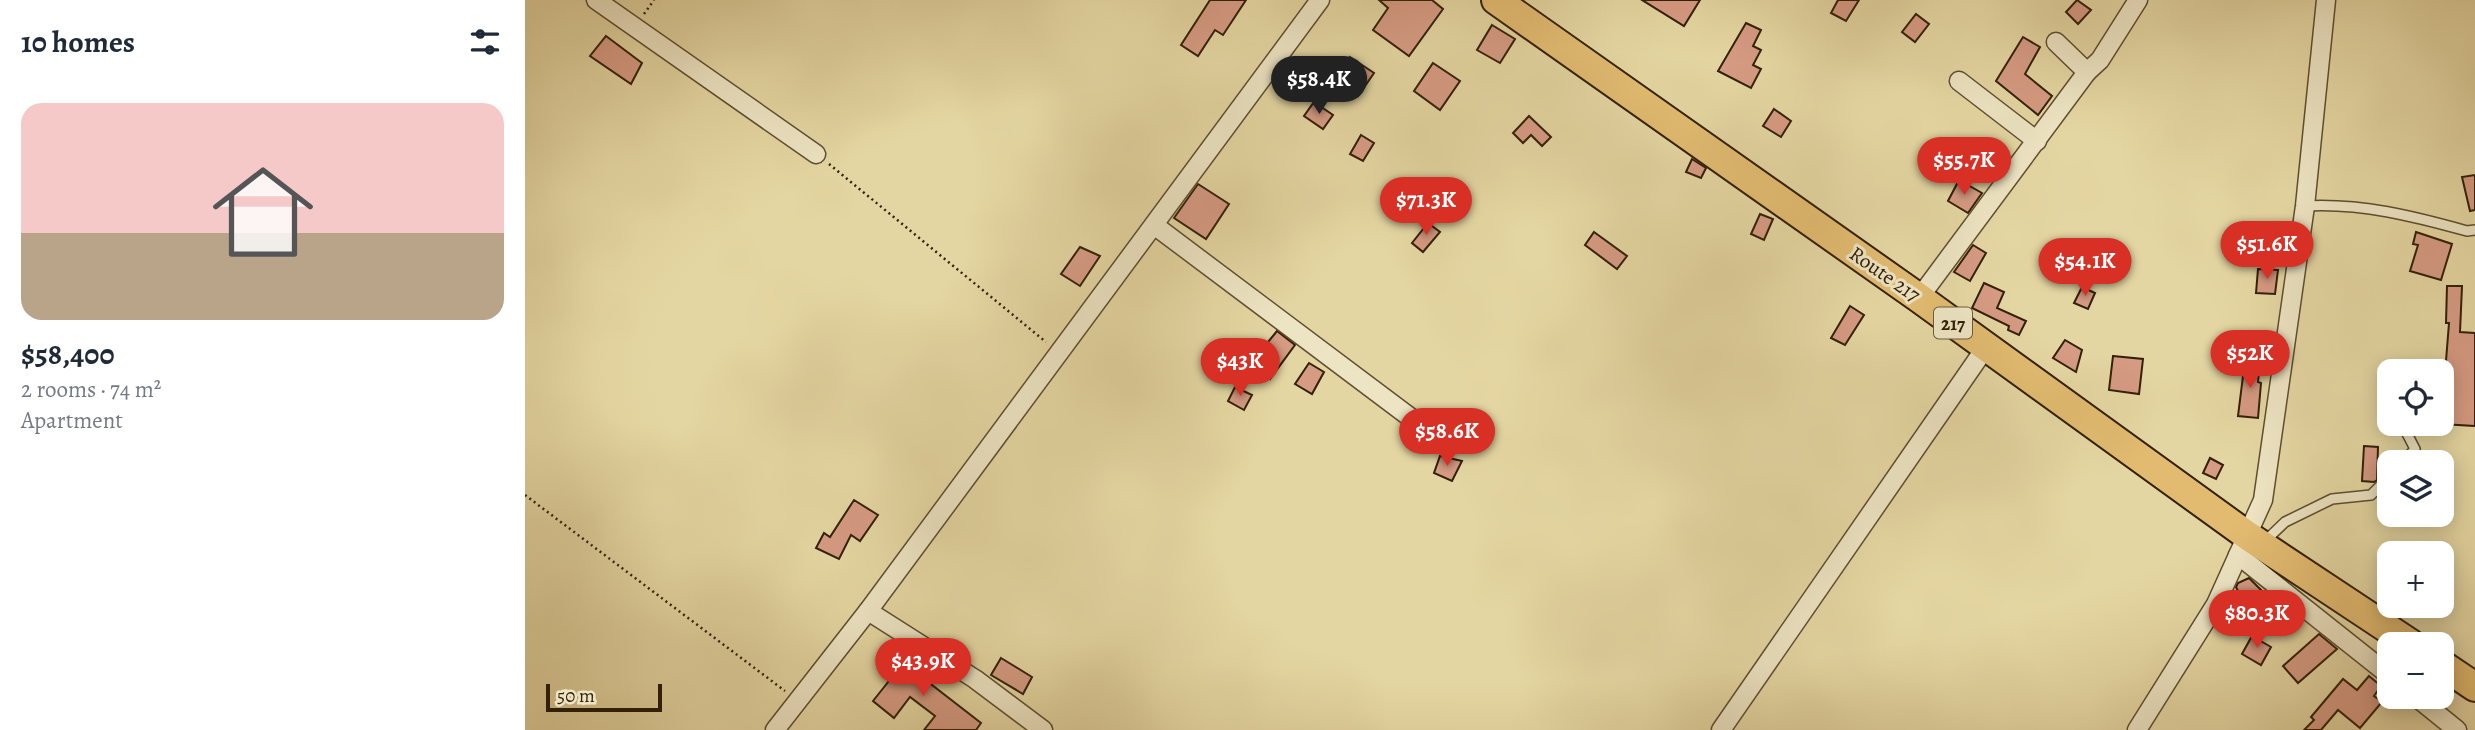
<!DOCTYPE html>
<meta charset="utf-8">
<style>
body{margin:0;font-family:Alegreya,serif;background:#f2f2f3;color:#1f2937;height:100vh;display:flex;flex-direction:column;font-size:26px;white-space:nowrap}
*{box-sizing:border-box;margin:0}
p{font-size:23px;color:#747a83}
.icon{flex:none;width:38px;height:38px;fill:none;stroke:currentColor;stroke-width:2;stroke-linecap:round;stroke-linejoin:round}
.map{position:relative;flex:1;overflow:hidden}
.panel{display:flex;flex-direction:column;background:#fff;width:525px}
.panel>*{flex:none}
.fabs{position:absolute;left:1852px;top:359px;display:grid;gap:14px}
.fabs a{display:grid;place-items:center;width:77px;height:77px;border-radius:14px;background:#fff;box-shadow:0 4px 18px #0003;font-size:35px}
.scale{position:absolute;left:21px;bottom:18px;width:116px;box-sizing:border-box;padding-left:7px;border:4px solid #322009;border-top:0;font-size:19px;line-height:24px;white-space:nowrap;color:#322009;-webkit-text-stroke:5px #ede4c3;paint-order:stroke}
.price{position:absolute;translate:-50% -60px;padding:0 16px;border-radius:24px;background:#d93025;color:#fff;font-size:23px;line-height:46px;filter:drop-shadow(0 2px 4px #0008)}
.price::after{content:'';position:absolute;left:50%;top:42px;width:21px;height:16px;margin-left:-10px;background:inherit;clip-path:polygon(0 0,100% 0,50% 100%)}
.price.active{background:#222;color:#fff}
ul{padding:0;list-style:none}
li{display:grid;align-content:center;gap:14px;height:371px;padding:0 21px}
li+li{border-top:2px solid #e0e1e3}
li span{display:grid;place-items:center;height:217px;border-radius:21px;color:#555}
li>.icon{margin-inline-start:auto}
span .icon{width:126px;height:126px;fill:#fffc;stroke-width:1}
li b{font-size:30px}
h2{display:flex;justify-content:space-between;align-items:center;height:84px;padding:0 21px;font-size:30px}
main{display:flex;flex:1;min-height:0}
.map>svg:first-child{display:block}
.building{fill:#d69b83;stroke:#322009;stroke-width:2}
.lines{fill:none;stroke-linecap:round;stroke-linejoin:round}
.service-casing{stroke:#5e4e2f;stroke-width:12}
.minor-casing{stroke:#5e4e2f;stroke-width:21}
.primary-casing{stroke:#322009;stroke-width:32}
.path{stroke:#322009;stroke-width:2.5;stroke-dasharray:2 3.5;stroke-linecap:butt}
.service{stroke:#ede4c3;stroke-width:9}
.minor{stroke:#ede4c3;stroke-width:18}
.primary{stroke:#e2bb71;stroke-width:28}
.labels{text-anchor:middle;stroke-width:6;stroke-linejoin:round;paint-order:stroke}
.shield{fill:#ede4c3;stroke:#6a5b41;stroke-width:2}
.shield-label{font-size:19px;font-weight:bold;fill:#322009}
.street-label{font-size:21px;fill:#322009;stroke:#ede4c3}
</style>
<main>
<section class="panel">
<h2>10 homes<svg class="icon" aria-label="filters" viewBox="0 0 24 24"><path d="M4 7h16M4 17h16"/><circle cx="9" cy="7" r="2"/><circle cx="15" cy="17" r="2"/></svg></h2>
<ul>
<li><span style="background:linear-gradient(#f6c9c9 60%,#b9a48a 0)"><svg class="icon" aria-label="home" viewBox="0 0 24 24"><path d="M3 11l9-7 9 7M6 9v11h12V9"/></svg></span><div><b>$58,400</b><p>2 rooms · 74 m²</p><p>Apartment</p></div></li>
</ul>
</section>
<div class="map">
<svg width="1950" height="730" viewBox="0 0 1950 730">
<rect width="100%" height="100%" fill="#e4d6a2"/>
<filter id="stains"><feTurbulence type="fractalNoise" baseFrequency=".00286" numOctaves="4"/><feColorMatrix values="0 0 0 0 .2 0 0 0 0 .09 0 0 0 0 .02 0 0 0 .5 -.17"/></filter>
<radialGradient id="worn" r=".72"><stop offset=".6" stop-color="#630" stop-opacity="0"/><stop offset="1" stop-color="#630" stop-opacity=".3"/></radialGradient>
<g class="building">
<path d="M 685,0 L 721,0 L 698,35 L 690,30 L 673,56 L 656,45 Z"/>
<path d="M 854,0 L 907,0 L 918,9 L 884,56 L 848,30 L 863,8 Z"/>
<path d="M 1117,0 L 1175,0 L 1159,26 Z"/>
<path d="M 1313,0 L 1334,0 L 1321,21 L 1306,13 Z"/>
<path d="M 1552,0 L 1566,10 L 1553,24 L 1541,12 Z"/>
<path d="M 1391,14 L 1404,24 L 1390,42 L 1377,32 Z"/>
<path d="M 1221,23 L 1236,30 L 1228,46 L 1236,50 L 1228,65 L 1236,69 L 1226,88 L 1193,71 Z"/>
<path d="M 967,25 L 990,39 L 975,63 L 952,50 Z"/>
<path d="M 81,36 L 117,63 L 106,84 L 65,56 Z"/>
<path d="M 1498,37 L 1515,47 L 1500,74 L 1527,96 L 1513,115 L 1471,81 Z"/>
<path d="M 825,57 L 849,73 L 833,96 L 809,80 Z"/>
<path d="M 908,63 L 935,81 L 915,110 L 889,91 Z"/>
<path d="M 789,102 L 808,115 L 798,129 L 779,116 Z"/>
<path d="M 1249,109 L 1266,121 L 1256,137 L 1238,126 Z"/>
<path d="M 1004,116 L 1026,137 L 1017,146 L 1006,135 L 998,143 L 988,133 Z"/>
<path d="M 836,135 L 849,143 L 838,161 L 825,154 Z"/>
<path d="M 1167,159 L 1181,168 L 1176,178 L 1161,172 Z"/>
<path d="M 1950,175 L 1950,210 L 1945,211 L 1937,177 Z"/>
<path d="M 1434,180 L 1457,193 L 1443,213 L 1423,201 Z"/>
<path d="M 673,184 L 704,204 L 681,239 L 649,218 Z"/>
<path d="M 1235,214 L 1248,219 L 1239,240 L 1226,234 Z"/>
<path d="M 903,223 L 915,232 L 898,252 L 887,243 Z"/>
<path d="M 1069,232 L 1102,256 L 1092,269 L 1060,245 Z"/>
<path d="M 1891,232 L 1927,244 L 1916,280 L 1885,271 L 1893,245 L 1888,244 Z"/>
<path d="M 1448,245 L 1461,253 L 1445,281 L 1429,272 Z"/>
<path d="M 555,247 L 575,256 L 555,286 L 536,274 Z"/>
<path d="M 1733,269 L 1753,270 L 1750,294 L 1731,293 Z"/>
<path d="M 1459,283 L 1479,292 L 1472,308 L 1501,321 L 1494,335 L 1483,330 L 1484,326 L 1447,308 Z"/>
<path d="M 1922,286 L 1937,286 L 1935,332 L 1950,333 L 1950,426 L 1916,424 L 1924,323 L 1921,323 Z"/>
<path d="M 1557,287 L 1570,293 L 1563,309 L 1549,303 Z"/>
<path d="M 1325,306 L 1339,315 L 1320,345 L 1306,338 Z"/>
<path d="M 752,331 L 770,345 L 745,379 L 725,364 Z"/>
<path d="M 1540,340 L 1557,350 L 1551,372 L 1528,358 Z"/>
<path d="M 1588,356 L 1618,359 L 1614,394 L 1584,390 Z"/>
<path d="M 1720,360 L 1735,361 L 1733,382 L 1736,383 L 1733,418 L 1713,416 Z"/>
<path d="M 784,363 L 799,372 L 787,394 L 770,384 Z"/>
<path d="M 710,387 L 727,395 L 719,410 L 703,401 Z"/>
<path d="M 913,428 L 931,440 L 922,457 L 901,441 L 911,437 Z"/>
<path d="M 1839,446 L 1853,447 L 1852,480 L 1849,482 L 1837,481 Z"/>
<path d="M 915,456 L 937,461 L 927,481 L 909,473 Z"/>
<path d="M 1685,458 L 1698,465 L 1691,479 L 1678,473 Z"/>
<path d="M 329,500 L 353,515 L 335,541 L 326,535 L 314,559 L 291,548 L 299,533 L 305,537 Z"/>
<path d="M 1724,578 L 1740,594 L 1719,603 L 1711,587 L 1713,583 Z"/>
<path d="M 1794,634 L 1812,649 L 1773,683 L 1758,666 Z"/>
<path d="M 1727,636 L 1746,647 L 1736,665 L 1717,654 Z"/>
<path d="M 382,649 L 397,659 L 389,671 L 456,723 L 451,730 L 399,730 L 410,716 L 385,697 L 369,718 L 348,701 L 379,662 L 375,659 Z"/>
<path d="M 476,658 L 507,677 L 498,694 L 466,675 Z"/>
<path d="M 1844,676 L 1856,686 L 1849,696 L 1857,702 L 1835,728 L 1813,710 L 1796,730 L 1779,730 L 1789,720 L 1786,717 L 1818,679 L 1832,690 Z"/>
</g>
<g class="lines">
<defs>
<g id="service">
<path d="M 1780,206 C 1837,203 1888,216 1942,231 L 1950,230"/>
<path d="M 1861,393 L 1864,399"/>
<path d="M 1877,424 L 1890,449 L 1878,462"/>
<path d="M 1738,543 L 1760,522 L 1807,499 L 1846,495 L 1864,477"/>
</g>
<g id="minor">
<path d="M 71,0 L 291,154"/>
<path d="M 1531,42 L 1562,72 L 1575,60 L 1613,0"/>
<path d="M 1434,81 L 1512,141"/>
<path d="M 629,225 L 902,430"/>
<path d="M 1394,298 L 1562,72"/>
<path d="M 1713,555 L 1864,675"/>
<path d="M 343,611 L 450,679 L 518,730"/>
<path d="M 1890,696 L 1932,730"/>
<path d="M 250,730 L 343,611 L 795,0"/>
<path d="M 1196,730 L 1461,347"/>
<path d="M 1612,730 L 1691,604 L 1738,500 L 1780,206 L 1801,0"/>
</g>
<g id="primary">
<path d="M 971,0 L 1394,298 L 1723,536 L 1886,644"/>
<path d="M 1916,664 L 1950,687"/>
</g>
</defs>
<use href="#service" class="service-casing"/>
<use href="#minor" class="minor-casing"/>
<use href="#primary" class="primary-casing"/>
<g class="path">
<path d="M 119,14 L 129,0"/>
<path d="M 304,164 L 521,342"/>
<path d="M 0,495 L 260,691"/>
</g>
<use href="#service" class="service"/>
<use href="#minor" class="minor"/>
<use href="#primary" class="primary"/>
</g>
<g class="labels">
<rect class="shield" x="1409" y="307.5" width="38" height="31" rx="5"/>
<g class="shield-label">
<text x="1428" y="330">217</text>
</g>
<g class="street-label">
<text transform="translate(1360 274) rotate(35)" y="7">Route 217</text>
</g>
</g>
<rect width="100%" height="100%" filter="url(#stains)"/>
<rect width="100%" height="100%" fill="url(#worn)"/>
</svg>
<div class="fabs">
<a><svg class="icon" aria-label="locate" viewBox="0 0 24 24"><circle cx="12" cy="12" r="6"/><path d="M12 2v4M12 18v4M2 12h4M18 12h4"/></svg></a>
<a><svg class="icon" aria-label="layers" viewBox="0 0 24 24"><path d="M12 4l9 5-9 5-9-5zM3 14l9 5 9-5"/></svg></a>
<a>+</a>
<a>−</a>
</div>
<div class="scale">50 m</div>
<b class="price active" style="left:794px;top:116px">$58.4K</b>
<b class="price" style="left:1439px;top:197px">$55.7K</b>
<b class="price" style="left:901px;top:237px">$71.3K</b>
<b class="price" style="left:1742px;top:281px">$51.6K</b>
<b class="price" style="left:1560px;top:298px">$54.1K</b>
<b class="price" style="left:1725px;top:390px">$52K</b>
<b class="price" style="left:715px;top:398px">$43K</b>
<b class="price" style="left:922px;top:468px">$58.6K</b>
<b class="price" style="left:1732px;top:650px">$80.3K</b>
<b class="price" style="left:398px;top:698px">$43.9K</b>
</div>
</main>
